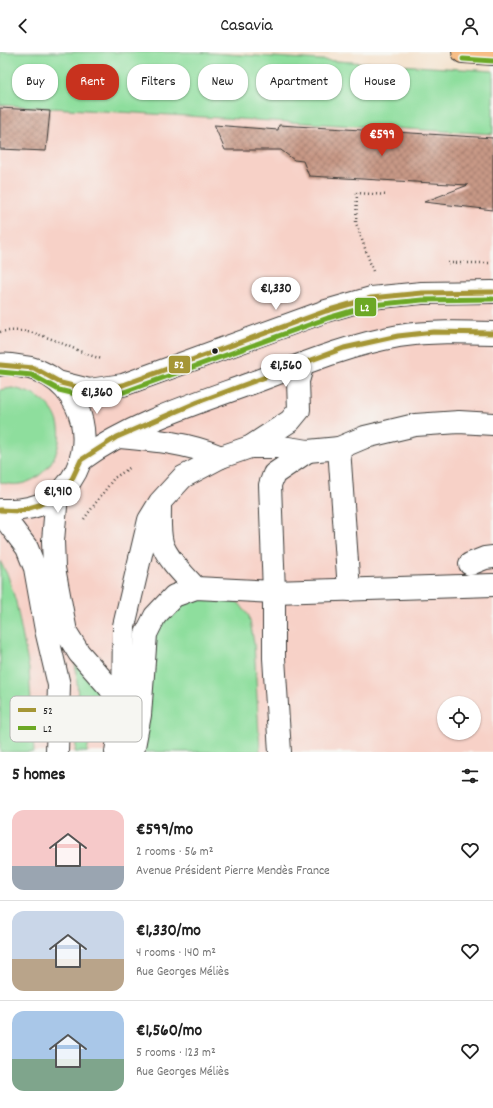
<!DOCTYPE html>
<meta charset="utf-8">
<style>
body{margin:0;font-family:Dekko,sans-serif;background:#f2f2f2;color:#222;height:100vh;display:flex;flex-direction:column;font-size:15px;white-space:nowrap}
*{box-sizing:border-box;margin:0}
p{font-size:13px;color:#767676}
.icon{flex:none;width:22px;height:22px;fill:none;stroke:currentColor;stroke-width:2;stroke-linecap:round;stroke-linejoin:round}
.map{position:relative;height:700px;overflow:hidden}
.side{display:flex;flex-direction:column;background:#fff;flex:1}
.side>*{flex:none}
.hud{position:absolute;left:12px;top:12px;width:469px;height:36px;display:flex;gap:8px}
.buttons{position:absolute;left:437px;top:644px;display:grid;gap:8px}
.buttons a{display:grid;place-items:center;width:44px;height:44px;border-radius:50%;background:#fff;box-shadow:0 1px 3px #0004;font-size:20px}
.price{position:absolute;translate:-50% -34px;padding:0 9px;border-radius:14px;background:#fff;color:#222;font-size:13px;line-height:26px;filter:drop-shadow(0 1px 2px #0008)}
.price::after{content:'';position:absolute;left:50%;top:24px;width:12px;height:9px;margin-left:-6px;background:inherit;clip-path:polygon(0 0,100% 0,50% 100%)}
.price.current{background:#c8321e;color:#fff}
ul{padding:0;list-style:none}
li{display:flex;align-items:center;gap:12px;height:100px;padding:0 12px}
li+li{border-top:1px solid #e0e0e0}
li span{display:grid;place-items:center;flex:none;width:112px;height:80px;border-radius:12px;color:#555}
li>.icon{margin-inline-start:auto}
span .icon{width:48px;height:48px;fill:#fffc;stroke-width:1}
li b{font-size:17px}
h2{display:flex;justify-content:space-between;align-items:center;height:48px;padding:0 12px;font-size:17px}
.chip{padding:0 14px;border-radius:16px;background:#fff;box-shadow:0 1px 3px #0004;font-size:14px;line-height:36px}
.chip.current{background:#c8321e;color:#fff}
header{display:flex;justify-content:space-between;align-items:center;height:52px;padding:0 12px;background:#fff;font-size:18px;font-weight:600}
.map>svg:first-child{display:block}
.built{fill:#f7d1c7;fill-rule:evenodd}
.grass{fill:#8ede9d;stroke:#557d5c}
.building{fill:url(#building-cross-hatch)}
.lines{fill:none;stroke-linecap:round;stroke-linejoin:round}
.minor-casing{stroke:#3c3a37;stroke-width:24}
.major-casing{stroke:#3c3a37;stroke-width:24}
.path{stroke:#3c3a37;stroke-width:2.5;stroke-dasharray:1 3;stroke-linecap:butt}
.minor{stroke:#fff;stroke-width:22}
.major{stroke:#f7be87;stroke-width:22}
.bus-1-casing{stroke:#f6f6f2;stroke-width:8}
.bus-2-casing{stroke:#f6f6f2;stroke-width:8}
.bus-1{stroke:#a59635;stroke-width:5}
.bus-2{stroke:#6ca825;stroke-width:5}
.bus-dot{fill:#1c1c1c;stroke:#f6f6f2;stroke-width:1.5}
.key{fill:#f6f6f2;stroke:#b5b5b2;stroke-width:1}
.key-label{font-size:11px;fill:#1c1c1c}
.line-badge{stroke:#f6f6f2;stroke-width:1.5}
.badge-label{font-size:11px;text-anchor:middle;font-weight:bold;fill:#fff}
</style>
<header><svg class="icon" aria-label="back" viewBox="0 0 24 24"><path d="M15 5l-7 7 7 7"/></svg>Casavia<svg class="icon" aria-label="person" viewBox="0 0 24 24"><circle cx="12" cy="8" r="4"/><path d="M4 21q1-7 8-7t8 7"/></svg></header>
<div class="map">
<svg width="493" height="700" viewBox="0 0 493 700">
<defs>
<pattern id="building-cross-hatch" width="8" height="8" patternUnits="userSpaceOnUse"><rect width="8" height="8" fill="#c89986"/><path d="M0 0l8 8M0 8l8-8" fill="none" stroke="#a27c6d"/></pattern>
</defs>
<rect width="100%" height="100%" fill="#f6f6f2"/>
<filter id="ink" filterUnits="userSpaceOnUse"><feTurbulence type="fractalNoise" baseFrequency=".025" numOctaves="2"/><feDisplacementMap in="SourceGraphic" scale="8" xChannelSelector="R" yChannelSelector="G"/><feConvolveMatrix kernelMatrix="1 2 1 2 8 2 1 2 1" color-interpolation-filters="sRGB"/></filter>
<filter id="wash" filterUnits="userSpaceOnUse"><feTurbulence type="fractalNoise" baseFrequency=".012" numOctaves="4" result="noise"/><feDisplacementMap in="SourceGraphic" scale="16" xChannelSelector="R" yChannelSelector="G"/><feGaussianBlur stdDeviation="0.9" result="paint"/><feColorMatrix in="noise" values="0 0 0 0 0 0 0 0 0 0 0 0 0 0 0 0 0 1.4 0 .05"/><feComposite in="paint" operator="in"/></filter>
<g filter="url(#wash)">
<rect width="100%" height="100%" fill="#f4e2cd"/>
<path class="built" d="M 0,53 L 493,82 L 493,700 L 0,700 ZM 444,651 L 474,651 L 474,681 L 444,681 Z"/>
<g class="grass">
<path d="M 0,0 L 196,0 L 493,19 L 493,82 L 0,53 Z"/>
<path d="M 12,336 C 96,351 54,449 0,430 L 0,338 Z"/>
<path d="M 0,509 L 8,524 L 16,550 L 29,617 L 34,700 L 0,700 Z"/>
<path d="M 215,546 L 239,551 L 249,564 L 254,591 L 260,700 L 139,700 L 154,583 L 175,554 L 192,547 Z"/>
<path d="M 75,611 L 99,638 L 87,700 L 75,700 C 79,671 79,641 75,611 Z"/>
</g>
<g id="blocks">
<g class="building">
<path d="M 0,56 L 50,59 L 46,99 L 0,97 Z"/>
<path d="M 214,73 L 278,78 L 279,73 L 493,86 L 493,158 L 424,150 L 468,133 L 309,124 L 303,109 L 294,108 L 281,98 L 225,98 Z"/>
</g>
</g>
</g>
<g filter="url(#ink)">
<use href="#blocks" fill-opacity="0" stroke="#3c3a37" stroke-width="1"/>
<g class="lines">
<defs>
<g id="minor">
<path d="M 0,313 C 7,311 17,314 24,315 C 34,316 40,319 49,324 C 99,354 94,432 39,453 C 26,458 14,458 0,458"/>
<path d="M 61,331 L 89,338 L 123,333 L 326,259 L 371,246 L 422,241 L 493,240"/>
<path d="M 119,385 C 153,388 188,391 221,405"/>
<path d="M 250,395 L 281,395 L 308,399 L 339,396 L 365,385 L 415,373 L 459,370 L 493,372"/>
<path d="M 339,396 L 349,538"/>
<path d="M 81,408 C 132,371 194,352 252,331 C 300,313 348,293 399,284 C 430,279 462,280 493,281"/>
<path d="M 57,443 L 53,489 L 54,516 L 66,580 L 79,601 L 109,635 L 123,656 L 116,700"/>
<path d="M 160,453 C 160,466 159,479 162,491 C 167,507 185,524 196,536"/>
<path d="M 0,460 L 27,496 L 35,516 L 46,578 L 59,633 L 57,700"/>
<path d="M 470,512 L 485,506 L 493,505"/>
<path d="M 123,656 L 124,574 L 149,468 L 160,450 L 183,425 L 221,405 L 250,395 L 290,369 L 299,358 L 298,329 L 303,312"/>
<path d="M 133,700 L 140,663 L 146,582 L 155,564 L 174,544 L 196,536 L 274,540 L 270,433 L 274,422 L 308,399"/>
<path d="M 280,700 L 274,606 L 274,540 L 493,533"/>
</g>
<path id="major" d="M 463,0 L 493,2"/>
</defs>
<use href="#minor" class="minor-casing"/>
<use href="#major" class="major-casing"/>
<g class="path">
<path d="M 448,211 L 491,211"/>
<path d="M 373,219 L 356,171 L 357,141 L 388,143"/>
<path d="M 0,280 C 38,273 66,297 102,307"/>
<path d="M 84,467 L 114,426 L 131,415"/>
</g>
<use href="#minor" class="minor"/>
<use href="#major" class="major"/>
<defs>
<g id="bus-1">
<path d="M 0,313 L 34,316 L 61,331 L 89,338 L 123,333 L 326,259 L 371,246 L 422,241 L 493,240"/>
<path d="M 0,458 L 19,459 L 39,453 L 57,443 L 72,427 L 81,408 L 117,385 L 198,350 L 344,296 L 398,284 L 434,280 L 493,281"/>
</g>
<g id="bus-2">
<path d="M 463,7 L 493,9"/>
<path d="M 0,320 L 32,323 L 59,338 L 88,345 L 124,340 L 328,266 L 372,253 L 422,248 L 493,247"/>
</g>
</defs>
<use href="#bus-1" class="bus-1-casing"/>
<use href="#bus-2" class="bus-2-casing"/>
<use href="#bus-1" class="bus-1"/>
<use href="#bus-2" class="bus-2"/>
</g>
</g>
<circle class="bus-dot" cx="215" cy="299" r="3.5"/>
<rect x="10" y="644" width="132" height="46" rx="6" class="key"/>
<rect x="18" y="656" width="18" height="4" fill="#a59635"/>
<rect x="18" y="674" width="18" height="4" fill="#6ca825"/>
<g class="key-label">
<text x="43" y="662">52</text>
<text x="43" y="680">L2</text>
</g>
<g class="line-badge">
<rect x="354" y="245" width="23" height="20" rx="4" fill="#6ca825"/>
<rect x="168" y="303" width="23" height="19" rx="4" fill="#a59635"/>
</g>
<g class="badge-label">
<text x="365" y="259">L2</text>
<text x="179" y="316">52</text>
</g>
</svg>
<div class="buttons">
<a><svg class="icon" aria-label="locate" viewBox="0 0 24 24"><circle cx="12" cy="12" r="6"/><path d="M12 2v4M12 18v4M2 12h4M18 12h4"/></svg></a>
</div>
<b class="price current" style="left:382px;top:105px">€599</b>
<b class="price" style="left:276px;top:259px">€1,330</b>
<b class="price" style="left:286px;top:336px">€1,560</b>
<b class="price" style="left:97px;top:363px">€1,360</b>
<b class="price" style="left:58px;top:462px">€1,910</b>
<div class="hud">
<a class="chip">Buy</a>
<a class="chip current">Rent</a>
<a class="chip">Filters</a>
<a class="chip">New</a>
<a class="chip">Apartment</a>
<a class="chip">House</a>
</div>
</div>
<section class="side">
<h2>5 homes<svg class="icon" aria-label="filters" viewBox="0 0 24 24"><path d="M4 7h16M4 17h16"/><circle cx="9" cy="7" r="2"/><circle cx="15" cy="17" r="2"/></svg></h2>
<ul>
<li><span style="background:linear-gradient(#f6c9c9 70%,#9aa5b1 0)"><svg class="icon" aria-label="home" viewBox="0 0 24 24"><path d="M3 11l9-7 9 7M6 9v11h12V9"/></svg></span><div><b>€599/mo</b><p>2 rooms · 56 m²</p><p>Avenue Président Pierre Mendès France</p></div><svg class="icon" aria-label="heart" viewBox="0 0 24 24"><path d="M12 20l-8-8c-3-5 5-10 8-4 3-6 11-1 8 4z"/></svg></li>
<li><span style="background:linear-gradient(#c9d6e8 60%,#b9a48a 0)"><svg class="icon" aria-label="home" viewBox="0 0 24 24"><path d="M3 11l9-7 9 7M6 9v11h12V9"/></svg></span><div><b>€1,330/mo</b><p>4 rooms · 140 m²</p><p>Rue Georges Méliès</p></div><svg class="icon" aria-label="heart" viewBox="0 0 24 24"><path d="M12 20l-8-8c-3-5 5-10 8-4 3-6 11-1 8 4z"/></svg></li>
<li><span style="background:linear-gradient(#a9c7e8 60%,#7fa58c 0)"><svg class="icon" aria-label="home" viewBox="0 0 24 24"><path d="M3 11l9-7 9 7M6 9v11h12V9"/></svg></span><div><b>€1,560/mo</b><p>5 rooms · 123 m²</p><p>Rue Georges Méliès</p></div><svg class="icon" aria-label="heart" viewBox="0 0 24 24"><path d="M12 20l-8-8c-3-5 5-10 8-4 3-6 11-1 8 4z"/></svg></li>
</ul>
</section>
